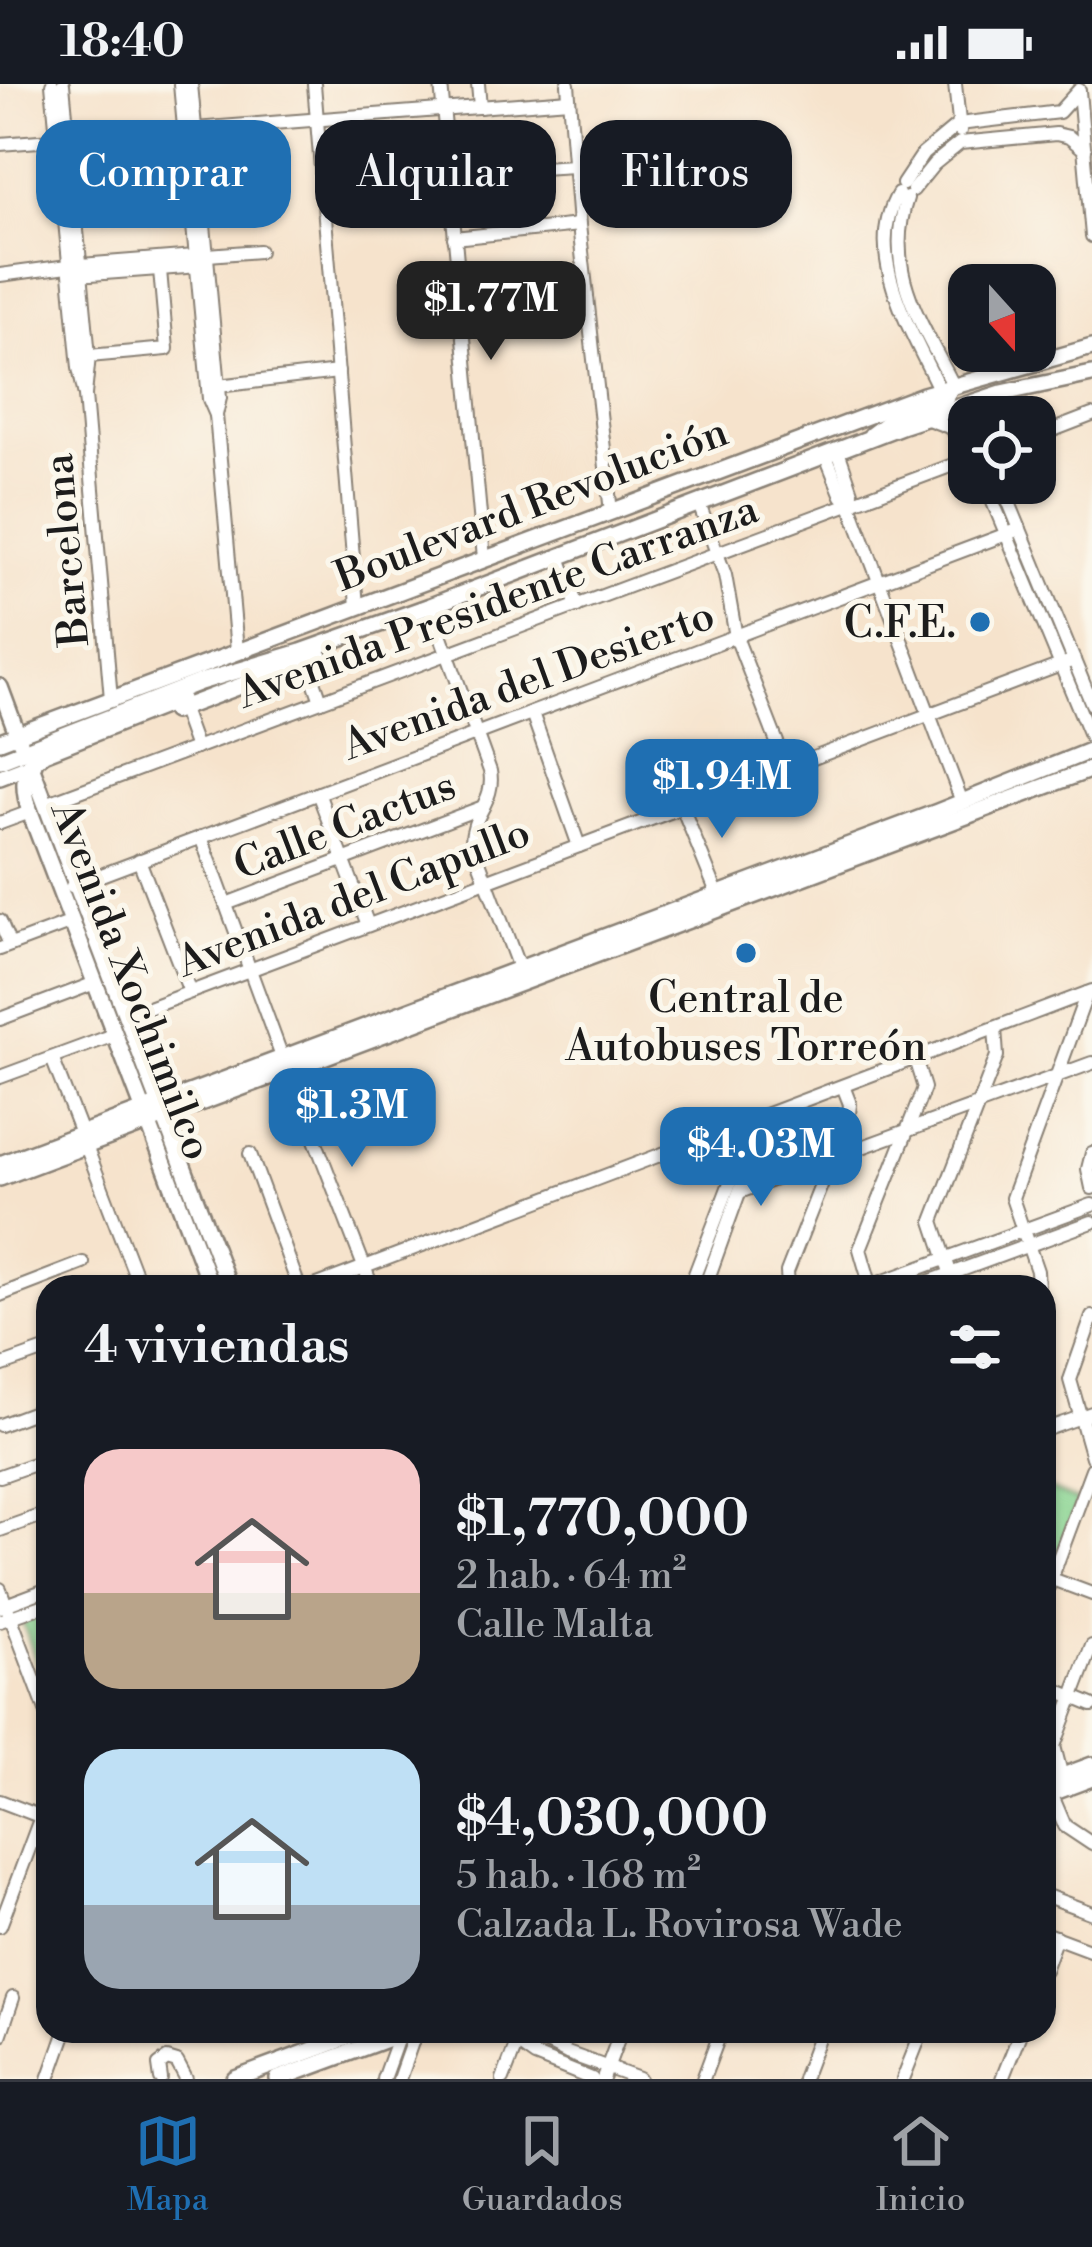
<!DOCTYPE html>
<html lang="es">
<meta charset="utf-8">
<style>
body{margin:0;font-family:"Libre Bodoni",serif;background:#242831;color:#f1f3f6;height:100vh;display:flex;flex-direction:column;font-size:45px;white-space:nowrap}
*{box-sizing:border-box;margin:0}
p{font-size:39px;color:#9ea1a6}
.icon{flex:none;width:66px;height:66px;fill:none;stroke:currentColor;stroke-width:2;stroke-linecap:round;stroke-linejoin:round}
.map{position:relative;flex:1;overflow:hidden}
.details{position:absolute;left:36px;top:1191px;width:1020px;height:768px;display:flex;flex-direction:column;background:#171b24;border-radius:36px;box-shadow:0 3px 9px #0004}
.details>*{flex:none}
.banner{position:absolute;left:36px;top:36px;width:1020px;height:108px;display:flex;gap:24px}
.needle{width:78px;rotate:159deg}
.fabs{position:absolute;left:948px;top:180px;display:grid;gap:24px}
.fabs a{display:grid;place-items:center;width:108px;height:108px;border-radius:24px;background:#171b24;box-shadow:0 3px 9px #0004;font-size:60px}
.price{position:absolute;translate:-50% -102px;padding:0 27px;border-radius:24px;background:#1f6fb2;color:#fff;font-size:39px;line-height:78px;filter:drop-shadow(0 3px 6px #0008)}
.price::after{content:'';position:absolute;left:50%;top:72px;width:36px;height:27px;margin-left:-18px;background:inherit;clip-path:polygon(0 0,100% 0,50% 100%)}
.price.active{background:#222;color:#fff}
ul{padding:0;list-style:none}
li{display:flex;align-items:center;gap:36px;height:300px;padding:0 48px}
li span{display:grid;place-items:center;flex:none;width:336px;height:240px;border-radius:36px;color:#555}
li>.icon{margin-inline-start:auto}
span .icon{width:144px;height:144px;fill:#fffc;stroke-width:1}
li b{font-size:51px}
h2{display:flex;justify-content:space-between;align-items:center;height:144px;padding:0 48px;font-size:51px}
.chip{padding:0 42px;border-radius:36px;background:#171b24;box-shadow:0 3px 9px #0004;font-size:42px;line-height:108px}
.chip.active{background:#1f6fb2;color:#fff}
.status{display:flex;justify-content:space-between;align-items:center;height:84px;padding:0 60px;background:#171b24;direction:ltr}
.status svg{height:33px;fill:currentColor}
.menu{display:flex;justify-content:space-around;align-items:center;height:168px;border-top:3px solid #363941;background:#171b24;font-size:33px;color:#9ea1a6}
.menu a{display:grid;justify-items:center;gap:6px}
.menu .active{color:#1f6fb2}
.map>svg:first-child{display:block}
.green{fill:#87d390;stroke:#527856;stroke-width:3}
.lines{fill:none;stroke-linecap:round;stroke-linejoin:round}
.minor-casing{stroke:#898074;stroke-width:16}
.major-casing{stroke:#898074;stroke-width:20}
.minor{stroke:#fff;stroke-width:12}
.major{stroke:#fff;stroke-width:15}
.poi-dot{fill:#1f6fb2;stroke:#fbf7ec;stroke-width:4.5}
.labels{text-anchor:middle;stroke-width:10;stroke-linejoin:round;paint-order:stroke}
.street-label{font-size:42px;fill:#1c1c1c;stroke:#fbf7ec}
.poi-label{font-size:42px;fill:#1c1c1c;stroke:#fbf7ec;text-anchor:end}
</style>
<div class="status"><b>18:40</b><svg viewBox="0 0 49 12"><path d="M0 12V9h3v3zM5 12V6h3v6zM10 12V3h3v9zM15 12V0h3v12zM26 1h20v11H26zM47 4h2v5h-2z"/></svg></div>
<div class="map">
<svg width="1092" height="1995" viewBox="0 0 1092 1995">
<rect width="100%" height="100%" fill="#fbf7ec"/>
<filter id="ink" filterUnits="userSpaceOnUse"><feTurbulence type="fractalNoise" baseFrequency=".00833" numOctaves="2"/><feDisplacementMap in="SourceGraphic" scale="24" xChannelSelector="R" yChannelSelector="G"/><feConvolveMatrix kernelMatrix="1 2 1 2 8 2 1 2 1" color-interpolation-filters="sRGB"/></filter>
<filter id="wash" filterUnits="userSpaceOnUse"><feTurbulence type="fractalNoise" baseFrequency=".004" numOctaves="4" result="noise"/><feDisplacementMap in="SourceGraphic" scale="48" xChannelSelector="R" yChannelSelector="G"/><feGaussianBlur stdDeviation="2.7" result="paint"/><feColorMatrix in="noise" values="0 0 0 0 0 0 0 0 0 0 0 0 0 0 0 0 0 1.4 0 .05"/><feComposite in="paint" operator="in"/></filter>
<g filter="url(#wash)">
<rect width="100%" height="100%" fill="#f6e3cc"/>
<g class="green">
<path d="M 1044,1403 L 1079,1418 L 1051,1493 L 1044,1490 Z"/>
<path d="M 48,1527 L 48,1590 L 44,1599 L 22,1536 Z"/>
</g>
</g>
<g filter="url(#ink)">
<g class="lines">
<defs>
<g id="minor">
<path d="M 52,0 L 79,284 L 85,312 L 111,615"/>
<path d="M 63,0 L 89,272 L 85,311"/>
<path d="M 180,0 L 209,315 L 216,331"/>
<path d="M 191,0 L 220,314 L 216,331 L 237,567"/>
<path d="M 314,0 L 357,522"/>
<path d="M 441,0 L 484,475"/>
<path d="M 478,0 L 480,23"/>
<path d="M 568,0 L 579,141 L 611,428"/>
<path d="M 955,0 L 960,47"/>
<path d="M 1079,7 L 1092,152"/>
<path d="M 0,60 L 569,16"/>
<path d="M 472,88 L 574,82"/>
<path d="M 903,100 L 923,70 L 959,40 L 1059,28 L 1079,6"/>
<path d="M 913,106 L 934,80 L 960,59 L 1056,50 L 1069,53 L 1085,66"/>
<path d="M 898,110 C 862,171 913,249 939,305"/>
<path d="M 74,122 L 190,113"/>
<path d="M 454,154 L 579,141"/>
<path d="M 0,191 L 68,182 L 259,167"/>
<path d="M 77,191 L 200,182"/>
<path d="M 89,272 L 167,265 L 159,175"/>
<path d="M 218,302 L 338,288"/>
<path d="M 992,333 L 1002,309"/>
<path d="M 925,334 L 949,343 L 969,363"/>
<path d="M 870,350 L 886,338 L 947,314 L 953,301 C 921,237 883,187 907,114"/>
<path d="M 1035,353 L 1092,331"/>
<path d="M 838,367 L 852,408 L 850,420"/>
<path d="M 826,372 L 842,412 L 850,420 L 962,718"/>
<path d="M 985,399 L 1092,656"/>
<path d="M 1001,399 L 1092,620"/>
<path d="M 699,420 L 725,491 L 736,553 L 787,684"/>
<path d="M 559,473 L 577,522"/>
<path d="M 430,522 L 490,687 C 496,717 471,730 472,759 L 519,884"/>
<path d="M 307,577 L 321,617"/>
<path d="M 179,617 L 196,664"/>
<path d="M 532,629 L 579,762"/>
<path d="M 318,709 L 368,841"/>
<path d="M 48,719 L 969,375"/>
<path d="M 682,723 L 717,809"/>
<path d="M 0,739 L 30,728"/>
<path d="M 201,753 L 282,973"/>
<path d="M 139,776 L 190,908"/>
<path d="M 72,802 L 1020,445"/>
<path d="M 226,820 L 483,723"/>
<path d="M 0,837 L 10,861"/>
<path d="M 0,865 L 72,838"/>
<path d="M 127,932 L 1074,576"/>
<path d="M 0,935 L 95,899"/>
<path d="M 52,974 L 81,1049"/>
<path d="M 288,986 L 372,1203"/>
<path d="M 0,993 L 114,951"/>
<path d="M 86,1062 L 140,1203"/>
<path d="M 1092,1069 L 1088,1085 L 1092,1104"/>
<path d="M 250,1070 L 299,1203"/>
<path d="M 742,1107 L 1092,979"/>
<path d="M 312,1203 L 1092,907"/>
<path d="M 690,1203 L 754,1036"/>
<path d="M 705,1203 L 767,1031"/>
<path d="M 788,1203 L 787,1188 L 849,1030 L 850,1020 L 843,1002"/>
<path d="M 868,1203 L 1092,1121"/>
<path d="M 871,1203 L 860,1165 L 924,1004 L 915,975"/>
<path d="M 915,1203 L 1092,1138"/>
<path d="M 955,1203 L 933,1137 L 997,972 L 995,944"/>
<path d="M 1038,1203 L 1037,1187 L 1012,1114 L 1087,909"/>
<path d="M 0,1211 L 83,1179"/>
<path d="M 1092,1233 L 1070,1296 L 1092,1373"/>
<path d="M 0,1282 L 48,1265"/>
<path d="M 0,1341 L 48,1323"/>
<path d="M 1044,1346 L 1092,1329"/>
<path d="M 0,1392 L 48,1375"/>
<path d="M 0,1446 L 48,1429"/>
<path d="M 1044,1492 L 1092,1510"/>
<path d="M 0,1505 L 48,1632"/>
<path d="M 1044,1514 L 1092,1385"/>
<path d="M 0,1523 L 48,1505"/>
<path d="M 0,1537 L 48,1520"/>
<path d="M 1044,1601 L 1092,1621"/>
<path d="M 1063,1697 L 1054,1662 L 1092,1562"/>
<path d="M 1051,1709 L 1065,1742 L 1092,1760"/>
<path d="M 0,1717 L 47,1735"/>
<path d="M 1044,1811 L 1092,1829"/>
<path d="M 48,1830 L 48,1829"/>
<path d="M 0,1842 L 48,1714"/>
<path d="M 1044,1849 L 1092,1867"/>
<path d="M 1044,1886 L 1056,1853"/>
<path d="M 500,1947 L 535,1972 L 592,1995"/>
<path d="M 523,1947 L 567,1969 L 639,1995"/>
<path d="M 0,1952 L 13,1914"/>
<path d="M 49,1995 L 66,1947"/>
<path d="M 161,1995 L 159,1981 L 167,1975 L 177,1978 L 186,1995"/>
<path d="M 383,1995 L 400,1948"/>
<path d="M 399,1995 L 416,1947"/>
<path d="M 503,1995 L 517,1959"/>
<path d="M 603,1995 L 621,1947"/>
<path d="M 703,1995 L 721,1947"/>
<path d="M 803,1995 L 821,1947"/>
<path d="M 903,1995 L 922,1947"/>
<path d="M 1002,1995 L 1021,1947"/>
</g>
<g id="major">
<path d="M 0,603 L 20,657"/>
<path d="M 181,615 L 44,669 C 21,685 22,703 30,728 L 211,1203"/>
<path d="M 174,627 L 320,572"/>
<path d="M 0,657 L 923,311 L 1092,263"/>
<path d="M 0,676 L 200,598 L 301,568 L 430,522 L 904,341 L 1002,309 L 1092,290"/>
<path d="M 30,679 L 229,1203"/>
<path d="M 0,693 L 34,680"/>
<path d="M 0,1080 L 937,728 L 1092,666"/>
<path d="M 0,1094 L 1092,685"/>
<path d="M 1044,1699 L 1092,1681"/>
<path d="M 1044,1712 L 1092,1694"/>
<path d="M 235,1995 L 364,1947"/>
<path d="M 278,1995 L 408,1947"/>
</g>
</defs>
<use href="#minor" class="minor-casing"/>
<use href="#major" class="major-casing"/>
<use href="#minor" class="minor"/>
<use href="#major" class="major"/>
</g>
</g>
<g class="poi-dot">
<circle cx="980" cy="538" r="12"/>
<circle cx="746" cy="869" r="12"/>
</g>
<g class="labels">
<g class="street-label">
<text transform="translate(531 419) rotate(-21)" y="15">Boulevard Revolución</text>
<text transform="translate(65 466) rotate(-95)" y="15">Barcelona</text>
<text transform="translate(497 516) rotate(-20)" y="15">Avenida Presidente Carranza</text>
<text transform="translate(528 595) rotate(-20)" y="15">Avenida del Desierto</text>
<text transform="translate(344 740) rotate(-21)" y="15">Calle Cactus</text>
<text transform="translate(353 812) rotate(-21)" y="15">Avenida del Capullo</text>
<text transform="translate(133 896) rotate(69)" y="15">Avenida Xochimilco</text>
</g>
<g class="poi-label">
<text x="956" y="553">C.F.E.</text>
<text x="746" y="928" text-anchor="middle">Central de<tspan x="746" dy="48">Autobuses Torreón</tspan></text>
</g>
</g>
</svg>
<div class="fabs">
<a><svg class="needle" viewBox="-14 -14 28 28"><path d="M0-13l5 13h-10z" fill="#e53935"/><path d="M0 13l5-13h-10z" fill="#9ea1a6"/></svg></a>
<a><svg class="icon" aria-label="locate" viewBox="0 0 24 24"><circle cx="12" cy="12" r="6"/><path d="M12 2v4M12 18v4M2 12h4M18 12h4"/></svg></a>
</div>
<b class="price active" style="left:491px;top:279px">$1.77M</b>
<b class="price" style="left:722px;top:757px">$1.94M</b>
<b class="price" style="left:352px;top:1086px">$1.3M</b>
<b class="price" style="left:761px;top:1125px">$4.03M</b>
<div class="banner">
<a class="chip active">Comprar</a>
<a class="chip">Alquilar</a>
<a class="chip">Filtros</a>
</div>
<section class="details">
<h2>4 viviendas<svg class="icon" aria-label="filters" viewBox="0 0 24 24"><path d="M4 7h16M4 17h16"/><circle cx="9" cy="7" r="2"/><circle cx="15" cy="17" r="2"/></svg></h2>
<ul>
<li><span style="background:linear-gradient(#f6c9c9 60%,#b9a48a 0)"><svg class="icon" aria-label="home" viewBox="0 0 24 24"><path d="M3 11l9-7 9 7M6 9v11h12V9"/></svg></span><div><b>$1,770,000</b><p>2 hab. · 64 m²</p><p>Calle Malta</p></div></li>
<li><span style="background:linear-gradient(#bfe0f5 65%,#9aa5b1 0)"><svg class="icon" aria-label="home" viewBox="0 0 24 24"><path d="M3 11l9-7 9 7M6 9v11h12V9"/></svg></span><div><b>$4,030,000</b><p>5 hab. · 168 m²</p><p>Calzada L. Rovirosa Wade</p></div></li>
</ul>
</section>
</div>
<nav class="menu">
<a class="active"><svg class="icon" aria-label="map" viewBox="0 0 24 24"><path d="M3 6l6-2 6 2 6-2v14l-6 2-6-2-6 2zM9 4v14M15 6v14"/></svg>Mapa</a>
<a><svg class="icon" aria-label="saved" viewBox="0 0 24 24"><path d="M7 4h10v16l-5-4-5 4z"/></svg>Guardados</a>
<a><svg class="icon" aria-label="home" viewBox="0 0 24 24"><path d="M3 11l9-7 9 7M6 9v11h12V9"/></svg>Inicio</a>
</nav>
